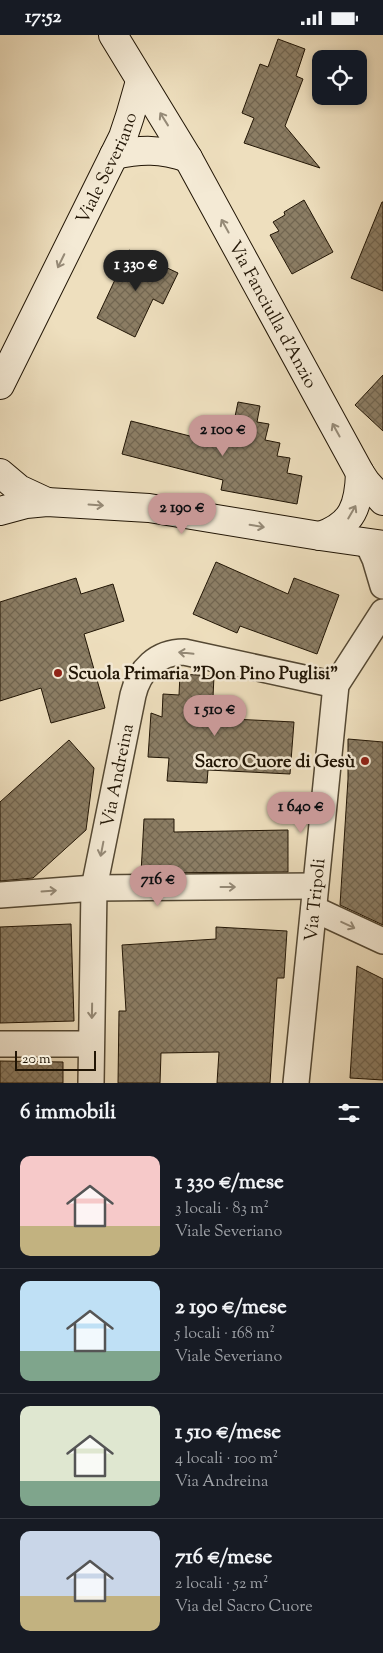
<!DOCTYPE html>
<html lang="it">
<meta charset="utf-8">
<style>
body{margin:0;font-family:"Sorts Mill Goudy",serif;background:#242831;color:#f1f3f6;height:100vh;display:flex;flex-direction:column;font-size:19px;white-space:nowrap}
*{box-sizing:border-box;margin:0}
p{font-size:16px;color:#9ea1a6}
.icon{flex:none;width:28px;height:28px;fill:none;stroke:currentColor;stroke-width:2;stroke-linecap:round;stroke-linejoin:round}
.map{position:relative;height:1048px;overflow:hidden}
.panel{display:flex;flex-direction:column;background:#171b24;flex:1}
.panel>*{flex:none}
.tools{position:absolute;left:312px;top:15px;display:grid;gap:10px}
.tools a{display:grid;place-items:center;width:55px;height:55px;border-radius:10px;background:#171b24;box-shadow:0 2px 8px #0003;font-size:25px}
.scale{position:absolute;left:15px;bottom:12px;width:81px;box-sizing:border-box;padding-left:5px;border:2px solid #211505;border-top:0;font-size:14px;line-height:18px;white-space:nowrap;color:#211505;-webkit-text-stroke:4px #f4ead5;paint-order:stroke}
.price{position:absolute;translate:-50% -42px;padding:0 11px;border-radius:18px;background:#c59692;color:#111;font-size:16px;line-height:32px;filter:drop-shadow(0 1px 2px #0008)}
.price::after{content:'';position:absolute;left:50%;top:30px;width:15px;height:11px;margin-left:-8px;background:inherit;clip-path:polygon(0 0,100% 0,50% 100%)}
.price.current{background:#222;color:#fff}
ul{padding:0;list-style:none}
li{display:flex;align-items:center;gap:15px;height:125px;padding:0 20px}
li+li{border-top:1px solid #363941}
li span{display:grid;place-items:center;flex:none;width:140px;height:100px;border-radius:10px;color:#555}
li>.icon{margin-inline-start:auto}
span .icon{width:60px;height:60px;fill:#fffc;stroke-width:1}
li b{font-size:21px}
h2{display:flex;justify-content:space-between;align-items:center;height:60px;padding:0 20px;font-size:21px}
.status{display:flex;justify-content:space-between;align-items:center;height:35px;padding:0 25px;background:#171b24;direction:ltr}
.status svg{height:14px;fill:currentColor}
.map>svg:first-child{display:block}
.building{fill:url(#building-cross-hatch);stroke:#211505}
.lines{fill:none;stroke-linecap:round;stroke-linejoin:round}
.street-casing{stroke:#544833;stroke-width:28}
.secondary-casing{stroke:#211505;stroke-width:30}
.street{stroke:#f4ead5;stroke-width:25}
.secondary{stroke:#f4ead5;stroke-width:28}
.oneway{stroke:#958a77}
.poi-dot{fill:#8f2418;stroke:#f4ead5;stroke-width:2}
.labels{text-anchor:middle;stroke-width:5;stroke-linejoin:round;paint-order:stroke}
.street-label{font-size:18px;fill:#211505;stroke:#f4ead5}
.poi-label{font-size:18px;font-weight:bold;fill:#211505;stroke:#f4ead5;text-anchor:start}
</style>
<div class="status"><b>17:52</b><svg viewBox="0 0 49 12"><path d="M0 12V9h3v3zM5 12V6h3v6zM10 12V3h3v9zM15 12V0h3v12zM26 1h20v11H26zM47 4h2v5h-2z"/></svg></div>
<div class="map">
<svg width="383" height="1048" viewBox="0 0 383 1048">
<defs>
<pattern id="building-cross-hatch" width="8" height="8" patternUnits="userSpaceOnUse" patternTransform="scale(1.25)"><rect width="8" height="8" fill="#8c7e65"/><path d="M0 0l8 8M0 8l8-8" fill="none" stroke="#726651"/></pattern>
</defs>
<rect width="100%" height="100%" fill="#eedfbe"/>
<filter id="stains"><feTurbulence type="fractalNoise" baseFrequency=".004" numOctaves="4"/><feColorMatrix values="0 0 0 0 .2 0 0 0 0 .09 0 0 0 0 .02 0 0 0 .5 -.17"/></filter>
<radialGradient id="worn" r=".72"><stop offset=".6" stop-color="#630" stop-opacity="0"/><stop offset="1" stop-color="#630" stop-opacity=".3"/></radialGradient>
<g class="building">
<path d="M 278,4 L 305,14 L 296,41 L 303,44 L 285,91 L 320,133 L 244,108 L 254,83 L 242,78 L 260,29 L 268,32 Z"/>
<path d="M 304,165 L 333,217 L 292,239 L 270,200 L 279,196 L 273,187 L 285,180 L 284,177 Z"/>
<path d="M 382,167 L 383,167 L 383,256 L 351,243 Z"/>
<path d="M 129,215 L 178,238 L 163,269 L 153,264 L 135,302 L 97,283 Z"/>
<path d="M 383,340 L 383,396 L 355,370 Z"/>
<path d="M 238,367 L 260,371 L 257,387 L 269,389 L 265,405 L 280,408 L 277,421 L 290,423 L 287,438 L 302,441 L 297,469 L 221,455 L 223,445 L 122,419 L 131,386 L 229,411 Z"/>
<path d="M 216,527 L 288,559 L 294,543 L 339,560 L 317,619 L 240,591 L 237,598 L 193,579 Z"/>
<path d="M 76,543 L 81,559 L 113,549 L 124,586 L 84,599 L 105,673 L 51,688 L 41,653 L 0,666 L 0,567 Z"/>
<path d="M 180,639 L 214,641 L 212,683 L 294,687 L 290,739 L 208,735 L 207,748 L 167,746 L 169,723 L 148,722 L 151,678 L 162,682 L 163,659 L 179,660 Z"/>
<path d="M 348,704 L 383,707 L 383,890 L 340,870 L 348,744 Z"/>
<path d="M 69,705 L 94,733 L 86,795 L 33,843 L 0,846 L 0,767 Z"/>
<path d="M 144,784 L 174,784 L 174,797 L 288,795 L 288,837 L 141,838 Z"/>
<path d="M 71,889 L 74,986 L 0,988 L 0,892 Z"/>
<path d="M 216,892 L 287,896 L 284,943 L 277,943 L 270,1048 L 217,1048 L 219,1017 L 161,1018 L 160,1048 L 118,1048 L 119,976 L 126,976 L 122,910 L 216,904 Z"/>
<path d="M 357,931 L 383,944 L 383,1045 L 350,1043 Z"/>
<path d="M 0,1026 L 63,1027 L 63,1048 L 0,1048 Z"/>
</g>
<g class="lines">
<defs>
<g id="street">
<path d="M 368,509 L 375,524 L 383,551"/>
<path d="M 0,860 L 94,853 L 315,851"/>
<path d="M 314,874 L 383,906"/>
<path d="M 0,1009 L 91,1009"/>
<path id="s1" d="M 91,1048 L 94,853 L 133,660 C 139,635 157,617 184,617 L 336,650"/>
<path id="s2" d="M 296,1048 L 336,650 L 383,577"/>
</g>
<g id="secondary">
<path id="s3" d="M 113,0 L 188,123 L 360,438 L 366,447 L 383,466"/>
<path d="M 114,120 C 142,114 160,114 188,123"/>
<path id="s4" d="M 0,350 L 123,102 L 130,81 L 140,46"/>
<path d="M 0,438 L 19,454 L 47,467"/>
<path d="M 0,476 L 26,469 L 47,467 L 149,473 L 320,501 L 383,510"/>
<path d="M 320,501 C 353,490 359,470 360,438"/>
</g>
</defs>
<use href="#street" class="street-casing"/>
<use href="#secondary" class="secondary-casing"/>
<use href="#street" class="street"/>
<use href="#secondary" class="secondary"/>
</g>
<defs><path id="oneway-shaft" d="M-6 0H5M1.5-3L5.5 0L1.5 3" fill="none" stroke-width="1.6" stroke-linecap="round" stroke-linejoin="round" transform="scale(1.25)"/></defs>
<g class="oneway">
<use href="#oneway-shaft" transform="translate(164 84) rotate(-122)"/>
<use href="#oneway-shaft" transform="translate(225 191) rotate(-119)"/>
<use href="#oneway-shaft" transform="translate(61 226) rotate(116)"/>
<use href="#oneway-shaft" transform="translate(336 395) rotate(-119)"/>
<use href="#oneway-shaft" transform="translate(96 470) rotate(4)"/>
<use href="#oneway-shaft" transform="translate(352 477) rotate(-60)"/>
<use href="#oneway-shaft" transform="translate(257 491) rotate(9)"/>
<use href="#oneway-shaft" transform="translate(186 618) rotate(-174)"/>
<use href="#oneway-shaft" transform="translate(102 814) rotate(101)"/>
<use href="#oneway-shaft" transform="translate(228 852)"/>
<use href="#oneway-shaft" transform="translate(49 856) rotate(-4)"/>
<use href="#oneway-shaft" transform="translate(348 890) rotate(25)"/>
<use href="#oneway-shaft" transform="translate(92 976) rotate(91)"/>
</g>
<g class="poi-dot">
<circle cx="58" cy="638" r="5"/>
<circle cx="365" cy="726" r="5"/>
</g>
<g class="labels">
<g class="street-label">
<text dy="6" stroke="none"><textPath href="#s4" startOffset="242">Viale Severiano</textPath></text>
<text dy="6" stroke="none"><textPath href="#s3" startOffset="322">Via Fanciulla d'Anzio</textPath></text>
<text dy="6" stroke="none"><textPath href="#s1" startOffset="310">Via Andreina</textPath></text>
<text dy="6" stroke="none"><textPath href="#s2" startOffset="184">Via Tripoli</textPath></text>
</g>
<g class="poi-label">
<text x="68" y="644">Scuola Primaria "Don Pino Puglisi"</text>
<text x="355" y="732" text-anchor="end">Sacro Cuore di Gesù</text>
</g>
</g>
<rect width="100%" height="100%" filter="url(#stains)"/>
<rect width="100%" height="100%" fill="url(#worn)"/>
</svg>
<div class="tools">
<a><svg class="icon" aria-label="locate" viewBox="0 0 24 24"><circle cx="12" cy="12" r="6"/><path d="M12 2v4M12 18v4M2 12h4M18 12h4"/></svg></a>
</div>
<div class="scale">20 m</div>
<b class="price current" style="left:136px;top:257px">1 330 €</b>
<b class="price" style="left:223px;top:422px">2 100 €</b>
<b class="price" style="left:182px;top:500px">2 190 €</b>
<b class="price" style="left:215px;top:702px">1 510 €</b>
<b class="price" style="left:301px;top:799px">1 640 €</b>
<b class="price" style="left:158px;top:872px">716 €</b>
</div>
<section class="panel">
<h2>6 immobili<svg class="icon" aria-label="filters" viewBox="0 0 24 24"><path d="M4 7h16M4 17h16"/><circle cx="9" cy="7" r="2"/><circle cx="15" cy="17" r="2"/></svg></h2>
<ul>
<li><span style="background:linear-gradient(#f6c9c9 70%,#c2b280 0)"><svg class="icon" aria-label="home" viewBox="0 0 24 24"><path d="M3 11l9-7 9 7M6 9v11h12V9"/></svg></span><div><b>1 330 €/mese</b><p>3 locali · 83 m²</p><p>Viale Severiano</p></div></li>
<li><span style="background:linear-gradient(#bfe0f5 70%,#7fa58c 0)"><svg class="icon" aria-label="home" viewBox="0 0 24 24"><path d="M3 11l9-7 9 7M6 9v11h12V9"/></svg></span><div><b>2 190 €/mese</b><p>5 locali · 168 m²</p><p>Viale Severiano</p></div></li>
<li><span style="background:linear-gradient(#dfe7d0 75%,#7fa58c 0)"><svg class="icon" aria-label="home" viewBox="0 0 24 24"><path d="M3 11l9-7 9 7M6 9v11h12V9"/></svg></span><div><b>1 510 €/mese</b><p>4 locali · 100 m²</p><p>Via Andreina</p></div></li>
<li><span style="background:linear-gradient(#c9d6e8 65%,#c2b280 0)"><svg class="icon" aria-label="home" viewBox="0 0 24 24"><path d="M3 11l9-7 9 7M6 9v11h12V9"/></svg></span><div><b>716 €/mese</b><p>2 locali · 52 m²</p><p>Via del Sacro Cuore</p></div></li>
</ul>
</section>
